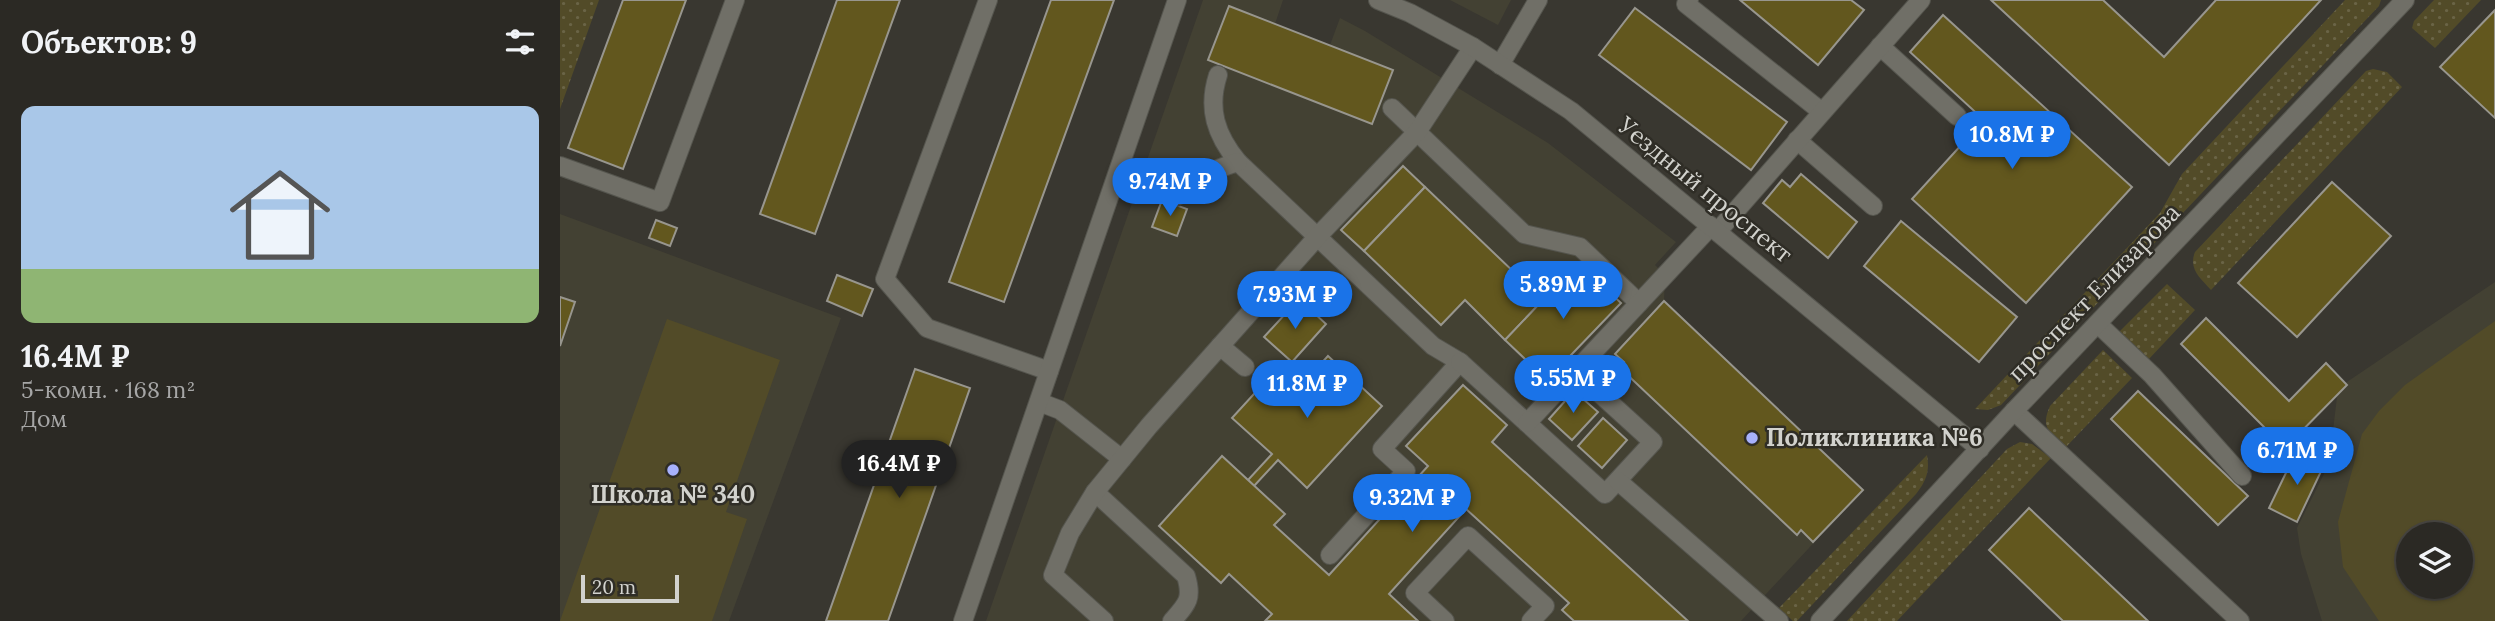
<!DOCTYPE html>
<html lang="ru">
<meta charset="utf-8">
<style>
body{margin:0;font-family:Lora,serif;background:#373531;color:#f1f3f6;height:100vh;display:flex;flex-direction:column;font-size:26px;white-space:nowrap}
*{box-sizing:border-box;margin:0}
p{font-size:23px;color:#a6a6a6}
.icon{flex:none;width:38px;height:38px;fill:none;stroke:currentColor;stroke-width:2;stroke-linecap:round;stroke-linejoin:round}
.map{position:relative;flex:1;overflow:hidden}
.details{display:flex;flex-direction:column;background:#2b2924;width:560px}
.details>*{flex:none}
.tools{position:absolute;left:1836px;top:522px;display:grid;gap:14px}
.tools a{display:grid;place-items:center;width:77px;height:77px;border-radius:50%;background:#2b2924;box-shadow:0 2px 5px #0004,0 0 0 2px #474541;font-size:35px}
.scale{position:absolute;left:21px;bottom:18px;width:98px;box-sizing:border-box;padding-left:7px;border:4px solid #d2d2cd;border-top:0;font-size:19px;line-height:24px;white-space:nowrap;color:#d2d2cd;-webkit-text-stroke:5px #2f2d26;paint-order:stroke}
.price{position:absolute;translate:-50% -60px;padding:0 16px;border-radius:24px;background:#1a73e8;color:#fff;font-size:23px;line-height:46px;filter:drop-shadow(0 2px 4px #0008)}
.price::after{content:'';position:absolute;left:50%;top:42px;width:21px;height:16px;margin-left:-10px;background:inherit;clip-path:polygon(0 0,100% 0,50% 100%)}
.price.on{background:#222;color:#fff}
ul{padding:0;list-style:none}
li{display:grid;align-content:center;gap:14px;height:371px;padding:0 21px}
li+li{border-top:2px solid #474541}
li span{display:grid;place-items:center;height:217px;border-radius:14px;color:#555}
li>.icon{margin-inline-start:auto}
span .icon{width:126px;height:126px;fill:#fffc;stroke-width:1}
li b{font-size:30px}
h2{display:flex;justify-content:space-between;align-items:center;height:84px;padding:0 21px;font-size:30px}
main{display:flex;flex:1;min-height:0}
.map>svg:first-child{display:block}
.built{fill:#434133;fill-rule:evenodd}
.grass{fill:url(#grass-dots)}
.pitch{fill:#524b28;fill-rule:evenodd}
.building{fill:#62571e;stroke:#98968e;stroke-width:2}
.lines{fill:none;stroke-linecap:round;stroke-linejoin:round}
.lane-casing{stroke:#55554e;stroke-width:20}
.street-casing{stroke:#55554e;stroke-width:20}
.lane{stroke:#706f67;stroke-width:18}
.street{stroke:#706f67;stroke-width:18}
.poi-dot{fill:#a7b1fc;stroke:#2f2d26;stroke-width:2.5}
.labels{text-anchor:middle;stroke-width:5;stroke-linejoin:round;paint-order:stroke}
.street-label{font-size:24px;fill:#d2d2cd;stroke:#2f2d26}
.poi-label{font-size:24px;font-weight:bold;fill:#d2d2cd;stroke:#2f2d26;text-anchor:start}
</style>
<main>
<section class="details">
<h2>Объектов: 9<svg class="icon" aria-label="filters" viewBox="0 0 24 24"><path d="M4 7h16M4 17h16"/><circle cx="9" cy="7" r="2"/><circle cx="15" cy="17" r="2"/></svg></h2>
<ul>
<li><span style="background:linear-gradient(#a9c7e8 75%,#8fb573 0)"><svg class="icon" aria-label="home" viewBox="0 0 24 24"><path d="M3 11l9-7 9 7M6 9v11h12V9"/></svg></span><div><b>16.4M ₽</b><p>5-комн. · 168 m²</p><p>Дом</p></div></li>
</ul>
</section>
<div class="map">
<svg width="1935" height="621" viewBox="0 0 1935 621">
<defs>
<pattern id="grass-dots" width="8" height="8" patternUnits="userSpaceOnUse" patternTransform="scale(1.75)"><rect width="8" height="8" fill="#524b28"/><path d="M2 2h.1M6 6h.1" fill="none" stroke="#6a6446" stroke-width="1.8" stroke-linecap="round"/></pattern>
</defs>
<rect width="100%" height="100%" fill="#393730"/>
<g class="built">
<path d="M 643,0 L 723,0 L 715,24 L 770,45 L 780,18 L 805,31 L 988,143 L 1116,242 L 1095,265 L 1105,275 L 1104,301 L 1303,490 L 1181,621 L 426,621 Z"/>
<path d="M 890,0 L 951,0 L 938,25 Z"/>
<path d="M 0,214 L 281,318 L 169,621 L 0,621 Z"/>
<path d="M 1935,282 L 1935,621 L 1762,621 L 1741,554 L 1737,528 L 1769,464 L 1777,397 L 1781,386 ZM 1848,534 L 1900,534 L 1900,586 L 1848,586 Z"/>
</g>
<g class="grass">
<path d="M 0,0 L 39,0 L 0,109 Z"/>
<path d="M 1785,0 L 1821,0 L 1819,6 L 1441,405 L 1428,410 L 1415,409 L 1600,213 L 1622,174 Z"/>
<path d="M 1874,0 L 1921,0 L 1875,48 L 1852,28 L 1854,21 Z"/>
<path d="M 1813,69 L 1827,72 L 1842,87 L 1651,290 C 1641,279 1628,269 1635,252 L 1806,71 Z"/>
<path d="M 1607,284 L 1635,310 L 1588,360 L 1558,333 Z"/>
<path d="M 1543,350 L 1572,378 L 1505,448 C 1490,432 1480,428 1490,406 Z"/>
<path d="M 1460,442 L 1472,444 L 1491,458 L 1337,621 L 1287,621 L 1447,449 Z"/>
<path d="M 1367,455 C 1370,472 1366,481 1356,494 L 1237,621 L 1233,621 L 1219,608 Z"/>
</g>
<g class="pitch">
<path d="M 107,319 L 220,360 L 166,512 L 187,519 L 152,621 L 0,621 Z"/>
<path d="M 1935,321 L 1935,621 L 1819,621 L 1783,567 L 1778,522 L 1802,434 L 1819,411 L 1845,385 ZM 1848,534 L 1900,534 L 1900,586 L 1848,586 Z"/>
</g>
<g class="building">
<path d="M 63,0 L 126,0 L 63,169 L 8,148 Z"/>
<path d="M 277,0 L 340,0 L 255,234 L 200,214 Z"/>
<path d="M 491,0 L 554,0 L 444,302 L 389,282 Z"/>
<path d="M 1180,0 L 1291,0 L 1304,10 L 1258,65 Z"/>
<path d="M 1431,0 L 1543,0 L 1604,57 L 1656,0 L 1761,0 L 1609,165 Z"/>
<path d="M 669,6 L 833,70 L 812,124 L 648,60 Z"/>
<path d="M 1075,8 L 1227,122 L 1191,170 L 1039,55 Z"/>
<path d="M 1935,10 L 1935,118 L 1880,67 Z"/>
<path d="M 1383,15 L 1572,187 L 1466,303 L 1352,199 L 1424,120 L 1350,52 Z"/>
<path d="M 843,166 L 865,187 L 804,251 L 781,230 Z"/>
<path d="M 1241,174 L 1297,222 L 1268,258 L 1203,203 L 1222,180 L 1230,187 Z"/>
<path d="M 1772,182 L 1831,236 L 1737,337 L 1678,283 Z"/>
<path d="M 865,187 L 983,300 L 945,340 L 905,300 L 881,325 L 804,251 Z"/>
<path d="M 602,200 L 627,209 L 617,236 L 592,227 Z"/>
<path d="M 96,220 L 117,228 L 110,246 L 89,238 Z"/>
<path d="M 1341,221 L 1457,317 L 1419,362 L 1304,266 Z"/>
<path d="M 1018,263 L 1061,303 L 987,380 L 945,340 Z"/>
<path d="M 277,275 L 313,289 L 302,316 L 267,301 Z"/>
<path d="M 0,297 L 15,302 L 0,346 Z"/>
<path d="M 739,299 L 766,324 L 732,362 L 704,337 Z"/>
<path d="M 1104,301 L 1303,490 L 1253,542 L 1241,530 L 1237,535 L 1059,367 L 1064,362 L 1055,354 Z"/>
<path d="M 1646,318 L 1729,401 L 1766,363 L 1787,385 L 1725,448 L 1621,344 Z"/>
<path d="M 768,356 L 822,406 L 747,488 L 718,460 L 694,486 L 688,480 L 712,454 L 672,418 L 714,372 L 735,392 Z"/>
<path d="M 355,369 L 410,388 L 367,511 L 328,621 L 266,621 Z"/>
<path d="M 903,385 L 947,425 L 932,442 L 1128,621 L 1014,621 L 1002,610 L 1009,603 L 906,509 L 829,594 L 858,621 L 705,621 L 712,614 L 669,574 L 661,583 L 599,526 L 662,456 L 725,514 L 714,525 L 769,575 L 868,466 L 846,446 Z"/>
<path d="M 1014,391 L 1038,412 L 1012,440 L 989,419 Z"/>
<path d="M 1578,391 L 1688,496 L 1658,525 L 1551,419 Z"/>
<path d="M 1043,418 L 1067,440 L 1042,468 L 1018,446 Z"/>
<path d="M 1736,452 L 1764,465 L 1737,522 L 1709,508 Z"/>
<path d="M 1469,508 L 1566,600 L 1588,621 L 1503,621 L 1429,550 Z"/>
</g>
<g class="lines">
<defs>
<g id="lane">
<path d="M 428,0 L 325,279 L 367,328 L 489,371"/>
<path d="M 1129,0 L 1126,4 L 1262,112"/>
<path d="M 1320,46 L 1397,116"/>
<path d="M 940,65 L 978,0"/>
<path d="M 658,75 C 647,109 656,135 678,162 L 873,346 L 900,362 L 822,449 L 846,471 L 770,555"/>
<path d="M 832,108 L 964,234 L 1020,247 L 1079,303"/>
<path d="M 1237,140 L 1313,206"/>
<path d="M 0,166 L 100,202 L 175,0"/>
<path d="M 616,197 C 636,180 653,169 678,162"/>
<path d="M 1158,231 L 1361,0"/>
<path d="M 1538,324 L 1592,375 L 1682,476"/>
<path d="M 660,346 L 685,367"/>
<path d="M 900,362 L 1045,494 L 1093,442 L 1015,371"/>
<path d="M 479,402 L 500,410 L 562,459"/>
<path d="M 1454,411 L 1680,621"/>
<path d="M 967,423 L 1151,226"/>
<path d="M 1058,481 L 1219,621"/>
<path d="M 535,492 L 626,576 C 633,599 627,604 612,621"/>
<path d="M 403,621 L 617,0"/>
<path d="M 544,621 L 493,575 L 510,533 L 535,492 L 589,426 L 758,236 L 857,132 L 913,47"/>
<path d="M 885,621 L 855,593 L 908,536 L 985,606 L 971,621"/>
</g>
<g id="street">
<path d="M 818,0 L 850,13 L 913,47 L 1011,111 L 1420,449"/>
<path d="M 1260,621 L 1454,411 L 1845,0"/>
</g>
</defs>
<use href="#lane" class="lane-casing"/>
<use href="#street" class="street-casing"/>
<use href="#lane" class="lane"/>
<use href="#street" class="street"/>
</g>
<g class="poi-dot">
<circle cx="1192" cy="438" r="7"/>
<circle cx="113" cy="470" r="7"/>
</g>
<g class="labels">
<g class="street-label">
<text transform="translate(1145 190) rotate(39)" y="8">Уездный проспект</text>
<text transform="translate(1534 293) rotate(-46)" y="8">проспект Елизарова</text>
</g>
<g class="poi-label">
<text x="1206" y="446">Поликлиника №6</text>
<text x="113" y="503" text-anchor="middle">Школа № 340</text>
</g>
</g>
</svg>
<div class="tools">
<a><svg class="icon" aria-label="layers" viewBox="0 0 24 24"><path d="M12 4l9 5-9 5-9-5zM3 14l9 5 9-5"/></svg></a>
</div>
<div class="scale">20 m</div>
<b class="price" style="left:1452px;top:171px">10.8M ₽</b>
<b class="price" style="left:610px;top:218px">9.74M ₽</b>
<b class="price" style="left:1003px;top:321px">5.89M ₽</b>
<b class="price" style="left:735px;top:331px">7.93M ₽</b>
<b class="price" style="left:1013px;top:415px">5.55M ₽</b>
<b class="price" style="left:747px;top:420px">11.8M ₽</b>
<b class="price" style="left:1737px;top:487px">6.71M ₽</b>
<b class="price on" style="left:339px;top:500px">16.4M ₽</b>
<b class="price" style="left:852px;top:534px">9.32M ₽</b>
</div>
</main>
